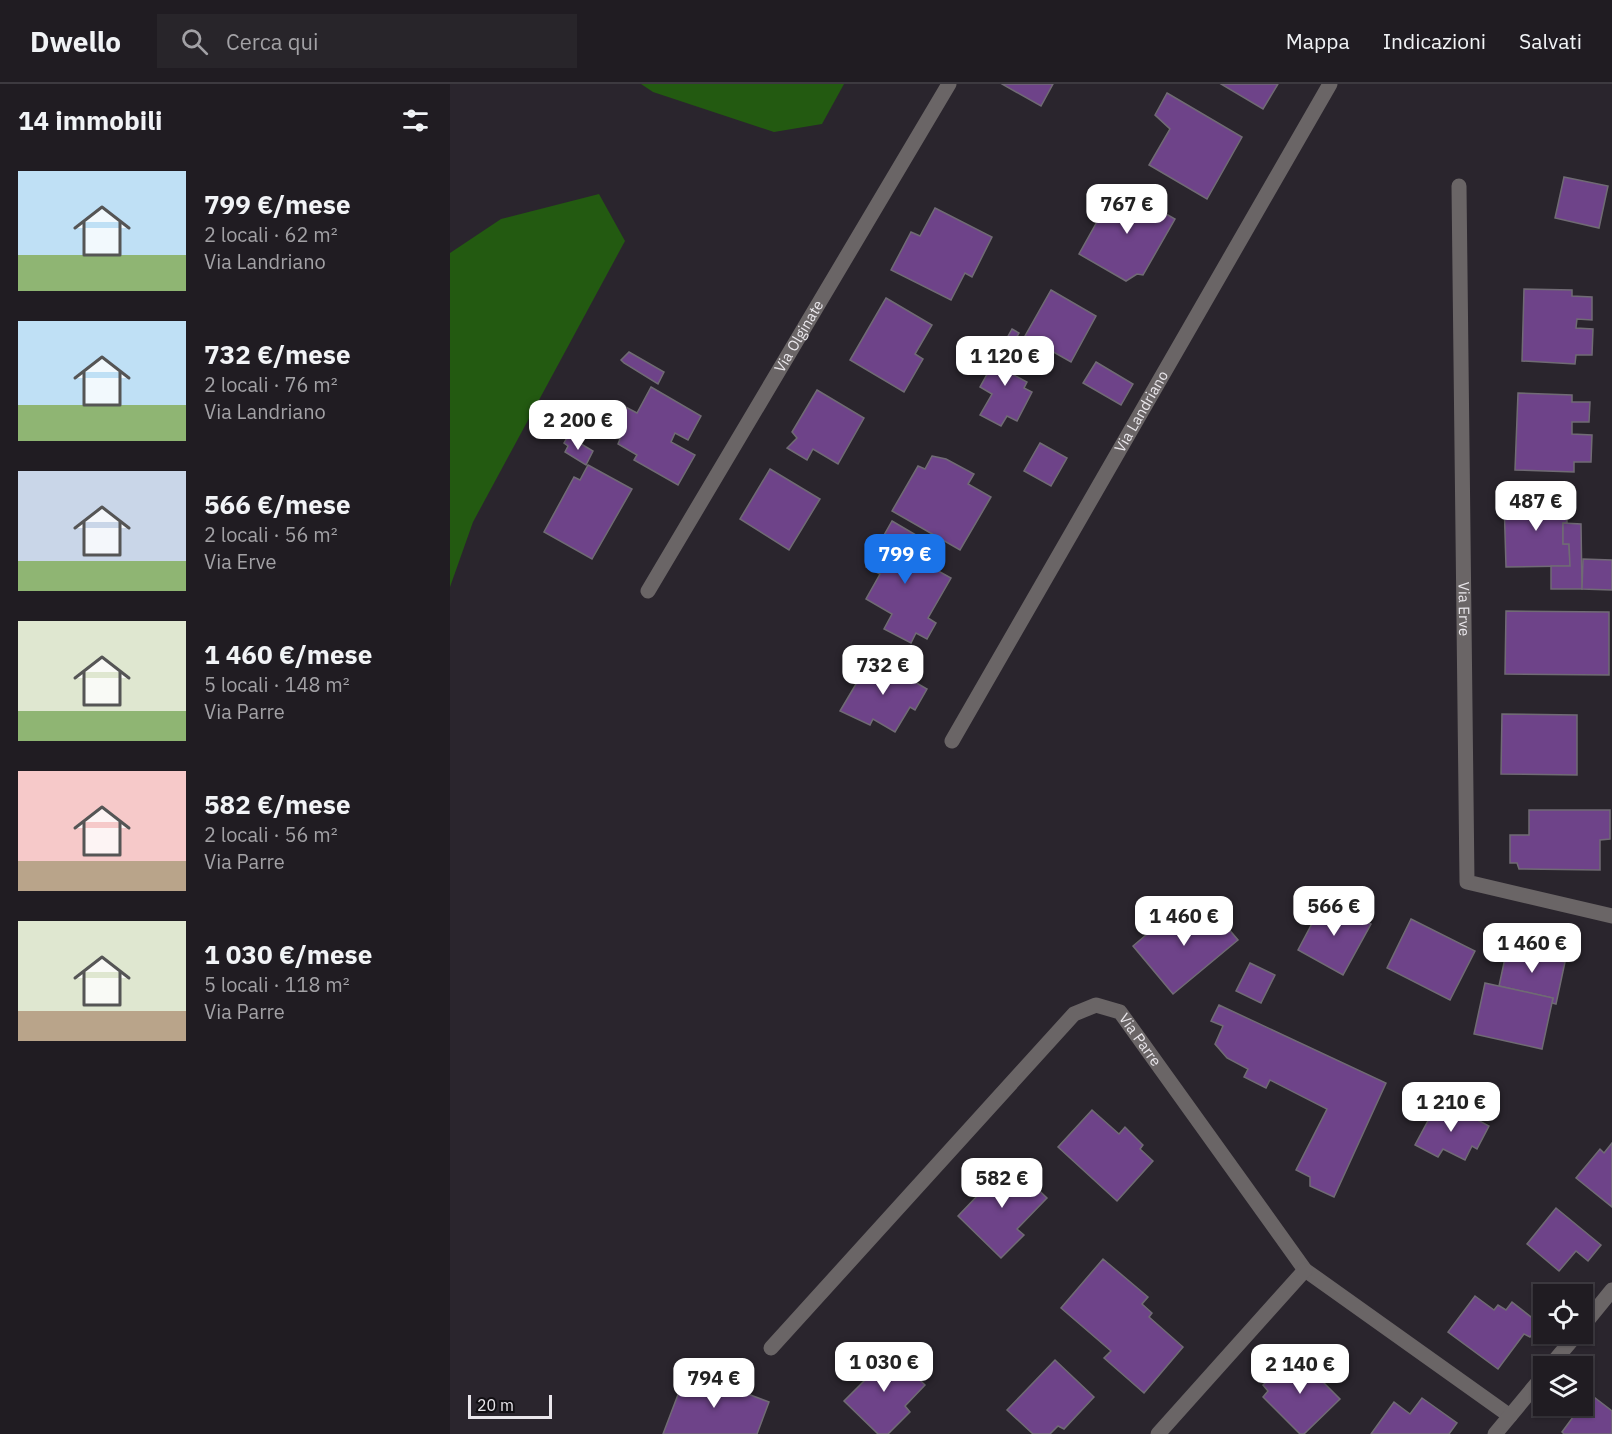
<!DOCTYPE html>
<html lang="it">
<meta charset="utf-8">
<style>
body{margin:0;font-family:"IBM Plex Sans",sans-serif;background:#28252a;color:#f1f3f6;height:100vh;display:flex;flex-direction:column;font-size:22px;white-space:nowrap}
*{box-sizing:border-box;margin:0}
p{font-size:20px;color:#a2a1a5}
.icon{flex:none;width:33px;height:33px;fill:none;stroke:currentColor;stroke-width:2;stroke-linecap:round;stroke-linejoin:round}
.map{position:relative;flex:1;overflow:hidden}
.side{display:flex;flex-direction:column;background:#201c22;width:450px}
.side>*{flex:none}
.tools{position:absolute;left:1083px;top:1200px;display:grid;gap:12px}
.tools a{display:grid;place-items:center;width:60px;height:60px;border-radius:0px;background:#201c22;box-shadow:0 2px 4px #0004,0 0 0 2px #3d3a40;font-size:30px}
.scale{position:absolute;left:18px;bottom:15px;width:84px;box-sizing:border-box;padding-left:6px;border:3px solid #eae7ec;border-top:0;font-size:16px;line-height:21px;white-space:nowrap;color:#eae7ec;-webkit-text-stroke:4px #110f13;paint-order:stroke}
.price{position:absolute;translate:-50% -51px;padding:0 14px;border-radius:12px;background:#fff;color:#222;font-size:20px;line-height:39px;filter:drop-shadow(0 2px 3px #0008)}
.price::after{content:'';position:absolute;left:50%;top:36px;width:18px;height:14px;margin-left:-9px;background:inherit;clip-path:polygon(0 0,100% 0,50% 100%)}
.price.on{background:#1a73e8;color:#fff}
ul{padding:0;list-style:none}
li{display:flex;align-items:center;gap:18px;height:150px;padding:0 18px}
li span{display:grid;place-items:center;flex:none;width:168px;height:120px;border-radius:0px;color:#555}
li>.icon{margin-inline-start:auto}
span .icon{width:72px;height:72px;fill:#fffc;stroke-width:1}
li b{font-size:26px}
h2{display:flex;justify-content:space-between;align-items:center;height:72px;padding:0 18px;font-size:26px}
header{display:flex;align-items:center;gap:36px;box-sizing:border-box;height:84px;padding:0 30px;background:#201c22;border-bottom:2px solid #3d3a40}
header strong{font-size:28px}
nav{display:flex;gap:33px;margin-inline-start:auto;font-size:21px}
.search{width:420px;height:54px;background:#28252a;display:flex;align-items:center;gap:15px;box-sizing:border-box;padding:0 21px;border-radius:0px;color:#a2a1a5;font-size:22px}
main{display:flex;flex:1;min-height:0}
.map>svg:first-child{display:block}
.forest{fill:#235a11}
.building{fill:#6e4389;stroke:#706b74;stroke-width:1.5}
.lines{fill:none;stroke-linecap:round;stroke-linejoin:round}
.minor{stroke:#6a6566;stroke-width:15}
.labels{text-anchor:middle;stroke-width:5;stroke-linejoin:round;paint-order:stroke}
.street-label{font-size:15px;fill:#eae7ec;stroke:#110f13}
</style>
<header>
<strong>Dwello</strong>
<div class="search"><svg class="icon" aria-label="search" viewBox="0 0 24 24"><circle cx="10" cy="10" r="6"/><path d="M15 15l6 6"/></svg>Cerca qui</div>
<nav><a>Mappa</a><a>Indicazioni</a><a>Salvati</a></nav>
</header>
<main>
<section class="side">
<h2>14 immobili<svg class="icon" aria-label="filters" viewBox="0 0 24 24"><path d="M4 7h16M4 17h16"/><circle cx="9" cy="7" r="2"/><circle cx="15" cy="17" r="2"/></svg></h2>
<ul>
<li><span style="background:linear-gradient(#bfe0f5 70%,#8fb573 0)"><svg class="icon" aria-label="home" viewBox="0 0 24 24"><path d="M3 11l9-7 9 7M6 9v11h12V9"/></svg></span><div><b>799 €/mese</b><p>2 locali · 62 m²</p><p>Via Landriano</p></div></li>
<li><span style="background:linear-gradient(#bfe0f5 70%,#8fb573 0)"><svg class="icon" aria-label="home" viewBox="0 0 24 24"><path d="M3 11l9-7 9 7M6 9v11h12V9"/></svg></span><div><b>732 €/mese</b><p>2 locali · 76 m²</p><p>Via Landriano</p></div></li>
<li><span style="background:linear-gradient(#c9d6e8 75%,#8fb573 0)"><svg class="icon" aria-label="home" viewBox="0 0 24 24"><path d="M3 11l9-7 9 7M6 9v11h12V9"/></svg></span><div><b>566 €/mese</b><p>2 locali · 56 m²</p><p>Via Erve</p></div></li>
<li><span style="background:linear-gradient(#dfe7d0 75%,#8fb573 0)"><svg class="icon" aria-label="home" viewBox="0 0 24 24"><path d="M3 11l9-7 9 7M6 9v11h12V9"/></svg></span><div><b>1 460 €/mese</b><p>5 locali · 148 m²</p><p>Via Parre</p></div></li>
<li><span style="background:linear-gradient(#f6c9c9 75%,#b9a48a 0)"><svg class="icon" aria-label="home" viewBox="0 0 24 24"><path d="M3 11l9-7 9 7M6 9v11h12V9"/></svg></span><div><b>582 €/mese</b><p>2 locali · 56 m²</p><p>Via Parre</p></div></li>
<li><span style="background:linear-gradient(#dfe7d0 75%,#b9a48a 0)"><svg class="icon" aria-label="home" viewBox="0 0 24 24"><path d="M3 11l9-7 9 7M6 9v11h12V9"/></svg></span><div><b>1 030 €/mese</b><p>5 locali · 118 m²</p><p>Via Parre</p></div></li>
</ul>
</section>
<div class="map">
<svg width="1162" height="1350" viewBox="0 0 1162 1350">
<rect width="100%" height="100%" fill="#2a252d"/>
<g class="forest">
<path d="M 191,0 L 394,0 L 372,40 L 324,48 L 203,8 Z"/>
<path d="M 149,110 L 175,157 L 23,438 L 0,503 L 0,169 L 51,135 Z"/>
</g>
<g class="building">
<path d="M 552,0 L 603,0 L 591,22 Z"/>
<path d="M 771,0 L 828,0 L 813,25 Z"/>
<path d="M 717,9 L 792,53 L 757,115 L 699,81 L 720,45 L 705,31 Z"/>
<path d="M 1114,93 L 1158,102 L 1149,144 L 1105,134 Z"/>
<path d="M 667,102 L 725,135 L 693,191 L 687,190 L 676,197 L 629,170 Z"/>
<path d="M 485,124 L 542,153 L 522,193 L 515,189 L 501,216 L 441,186 L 461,148 L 470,152 Z"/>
<path d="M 1074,205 L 1122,206 L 1122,212 L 1142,213 L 1142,236 L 1127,235 L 1126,244 L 1143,245 L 1142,271 L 1126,271 L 1125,280 L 1072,277 Z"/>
<path d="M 601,206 L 646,232 L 621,278 L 575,252 Z"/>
<path d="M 436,214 L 482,241 L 465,270 L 473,275 L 454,308 L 400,276 Z"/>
<path d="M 562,245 L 569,249 L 559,267 L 565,275 L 558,288 L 577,298 L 574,304 L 582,308 L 567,337 L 557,332 L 551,342 L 530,331 L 542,310 L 530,303 Z"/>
<path d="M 179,268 L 214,288 L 208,300 L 174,279 L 171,276 Z"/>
<path d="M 646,278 L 683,300 L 671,321 L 633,299 Z"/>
<path d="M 201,303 L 251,332 L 238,356 L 225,349 L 221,358 L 245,371 L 228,401 L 184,376 L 187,371 L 168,360 L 170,355 L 154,345 L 168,319 L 187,329 Z"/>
<path d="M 367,306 L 414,334 L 388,380 L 363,365 L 357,376 L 337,364 L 347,354 L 342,348 Z"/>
<path d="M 1068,309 L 1122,311 L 1122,318 L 1140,318 L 1139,338 L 1122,338 L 1122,350 L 1142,351 L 1141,378 L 1124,378 L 1124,388 L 1065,386 Z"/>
<path d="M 118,352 L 143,367 L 136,381 L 115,368 L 118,362 L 114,359 Z"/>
<path d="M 590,359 L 617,374 L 601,402 L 574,387 Z"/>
<path d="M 482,372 L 496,375 L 524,390 L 518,400 L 541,413 L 510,466 L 442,427 L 468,382 L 475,385 Z"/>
<path d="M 138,381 L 182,405 L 142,475 L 94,448 L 124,393 L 130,396 Z"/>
<path d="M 320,385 L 370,415 L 339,466 L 290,435 Z"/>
<path d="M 1116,413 L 1117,439 L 1113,439 L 1113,460 L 1119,460 L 1120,482 L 1056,483 L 1054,414 Z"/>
<path d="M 442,437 L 466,451 L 456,469 L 501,494 L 478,534 L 486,539 L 477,555 L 466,549 L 461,559 L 434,545 L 442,530 L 416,515 L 430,490 L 416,483 Z"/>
<path d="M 1113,439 L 1131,440 L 1132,505 L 1101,505 L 1101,482 L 1120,482 L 1119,460 L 1113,460 Z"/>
<path d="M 1133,475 L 1162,476 L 1162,506 L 1132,505 Z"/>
<path d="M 1056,527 L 1159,528 L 1159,591 L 1055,590 Z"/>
<path d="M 422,573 L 477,605 L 465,626 L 460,623 L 445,648 L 423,635 L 420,641 L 390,627 Z"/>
<path d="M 1052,630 L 1127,631 L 1127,691 L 1051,690 Z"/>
<path d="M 1079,726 L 1160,726 L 1160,755 L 1150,756 L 1150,786 L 1069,785 L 1067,779 L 1060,779 L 1060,751 L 1079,751 Z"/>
<path d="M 875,815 L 921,840 L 893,891 L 848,866 Z"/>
<path d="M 730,822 L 741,836 L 748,829 L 757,838 L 766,830 L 788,856 L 723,910 L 683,862 Z"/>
<path d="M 961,835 L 1025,867 L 1000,916 L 937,884 Z"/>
<path d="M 1057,865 L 1115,878 L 1106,920 L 1102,919 L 1103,914 L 1049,902 Z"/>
<path d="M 800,879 L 825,891 L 811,919 L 786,907 Z"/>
<path d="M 1035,899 L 1103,914 L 1092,965 L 1024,950 Z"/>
<path d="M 769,921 L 936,999 L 884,1113 L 860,1102 L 860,1093 L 846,1086 L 877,1025 L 820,996 L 816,1004 L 794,993 L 798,985 L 777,974 L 765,960 L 773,942 L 761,937 Z"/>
<path d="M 987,1020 L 1007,1030 L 1009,1026 L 1039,1042 L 1027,1065 L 1022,1062 L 1015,1076 L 993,1065 L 988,1073 L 965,1061 Z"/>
<path d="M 642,1026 L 669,1050 L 675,1043 L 693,1061 L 690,1065 L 703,1077 L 667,1117 L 608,1063 Z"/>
<path d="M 1162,1059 L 1162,1123 L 1126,1094 L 1150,1065 L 1154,1069 Z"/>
<path d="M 559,1078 L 597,1114 L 567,1145 L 574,1151 L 551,1174 L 508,1132 L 529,1110 L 525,1106 L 540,1090 L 544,1094 Z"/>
<path d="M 1106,1124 L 1151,1161 L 1138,1177 L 1126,1167 L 1109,1187 L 1077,1160 Z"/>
<path d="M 653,1175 L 698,1213 L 692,1220 L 702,1229 L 699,1233 L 733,1263 L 694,1309 L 654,1274 L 661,1267 L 611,1224 Z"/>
<path d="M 1025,1212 L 1044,1226 L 1048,1221 L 1056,1226 L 1062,1218 L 1090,1240 L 1080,1253 L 1074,1250 L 1048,1285 L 998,1248 Z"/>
<path d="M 429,1267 L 441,1279 L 446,1273 L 475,1301 L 455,1322 L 460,1328 L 438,1350 L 428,1350 L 394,1317 L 415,1296 L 407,1289 Z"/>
<path d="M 842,1273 L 850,1281 L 856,1274 L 870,1288 L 867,1292 L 890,1315 L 854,1350 L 850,1350 L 813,1313 L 818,1307 L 813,1301 Z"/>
<path d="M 605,1276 L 644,1313 L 614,1345 L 608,1342 L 600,1350 L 583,1350 L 557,1326 Z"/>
<path d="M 237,1287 L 319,1318 L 307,1350 L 213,1350 Z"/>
<path d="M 1140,1310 L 1162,1327 L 1162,1350 L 1114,1350 L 1112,1348 Z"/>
<path d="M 972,1314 L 1007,1339 L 999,1350 L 921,1350 L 944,1318 L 960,1330 Z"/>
</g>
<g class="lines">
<g class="minor">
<path id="s1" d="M 1009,102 L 1017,798 L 1162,832"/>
<path id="s2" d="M 198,507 L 499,0"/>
<path id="s3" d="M 502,657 L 880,0"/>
<path d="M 1132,1243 L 1162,1206"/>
<path id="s4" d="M 321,1264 L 624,930 L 646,921 L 670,928 L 855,1186 L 1060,1332"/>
<path d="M 1100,1282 L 1127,1250"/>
<path d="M 708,1350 L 855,1186"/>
<path d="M 1045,1350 L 1094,1291"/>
</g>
</g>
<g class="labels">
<g class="street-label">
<text dy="5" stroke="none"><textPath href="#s2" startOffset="296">Via Olginate</textPath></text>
<text dy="5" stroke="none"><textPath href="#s3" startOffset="380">Via Landriano</textPath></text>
<text dy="5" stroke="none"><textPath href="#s1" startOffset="423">Via Erve</textPath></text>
<text dy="5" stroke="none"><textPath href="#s4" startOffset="534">Via Parre</textPath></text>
</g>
</g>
</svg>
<div class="tools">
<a><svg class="icon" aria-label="locate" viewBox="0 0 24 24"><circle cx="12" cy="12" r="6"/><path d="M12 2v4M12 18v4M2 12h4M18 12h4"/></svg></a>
<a><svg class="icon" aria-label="layers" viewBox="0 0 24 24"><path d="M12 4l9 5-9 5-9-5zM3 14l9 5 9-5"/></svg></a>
</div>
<div class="scale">20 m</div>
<b class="price" style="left:677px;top:151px">767 €</b>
<b class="price" style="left:555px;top:303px">1 120 €</b>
<b class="price" style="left:128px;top:367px">2 200 €</b>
<b class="price" style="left:1086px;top:448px">487 €</b>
<b class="price on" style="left:455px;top:501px">799 €</b>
<b class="price" style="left:433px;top:612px">732 €</b>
<b class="price" style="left:884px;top:853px">566 €</b>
<b class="price" style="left:734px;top:863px">1 460 €</b>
<b class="price" style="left:1082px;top:890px">1 460 €</b>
<b class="price" style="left:1001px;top:1049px">1 210 €</b>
<b class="price" style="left:552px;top:1125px">582 €</b>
<b class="price" style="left:434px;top:1309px">1 030 €</b>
<b class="price" style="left:850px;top:1311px">2 140 €</b>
<b class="price" style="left:264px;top:1325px">794 €</b>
</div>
</main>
